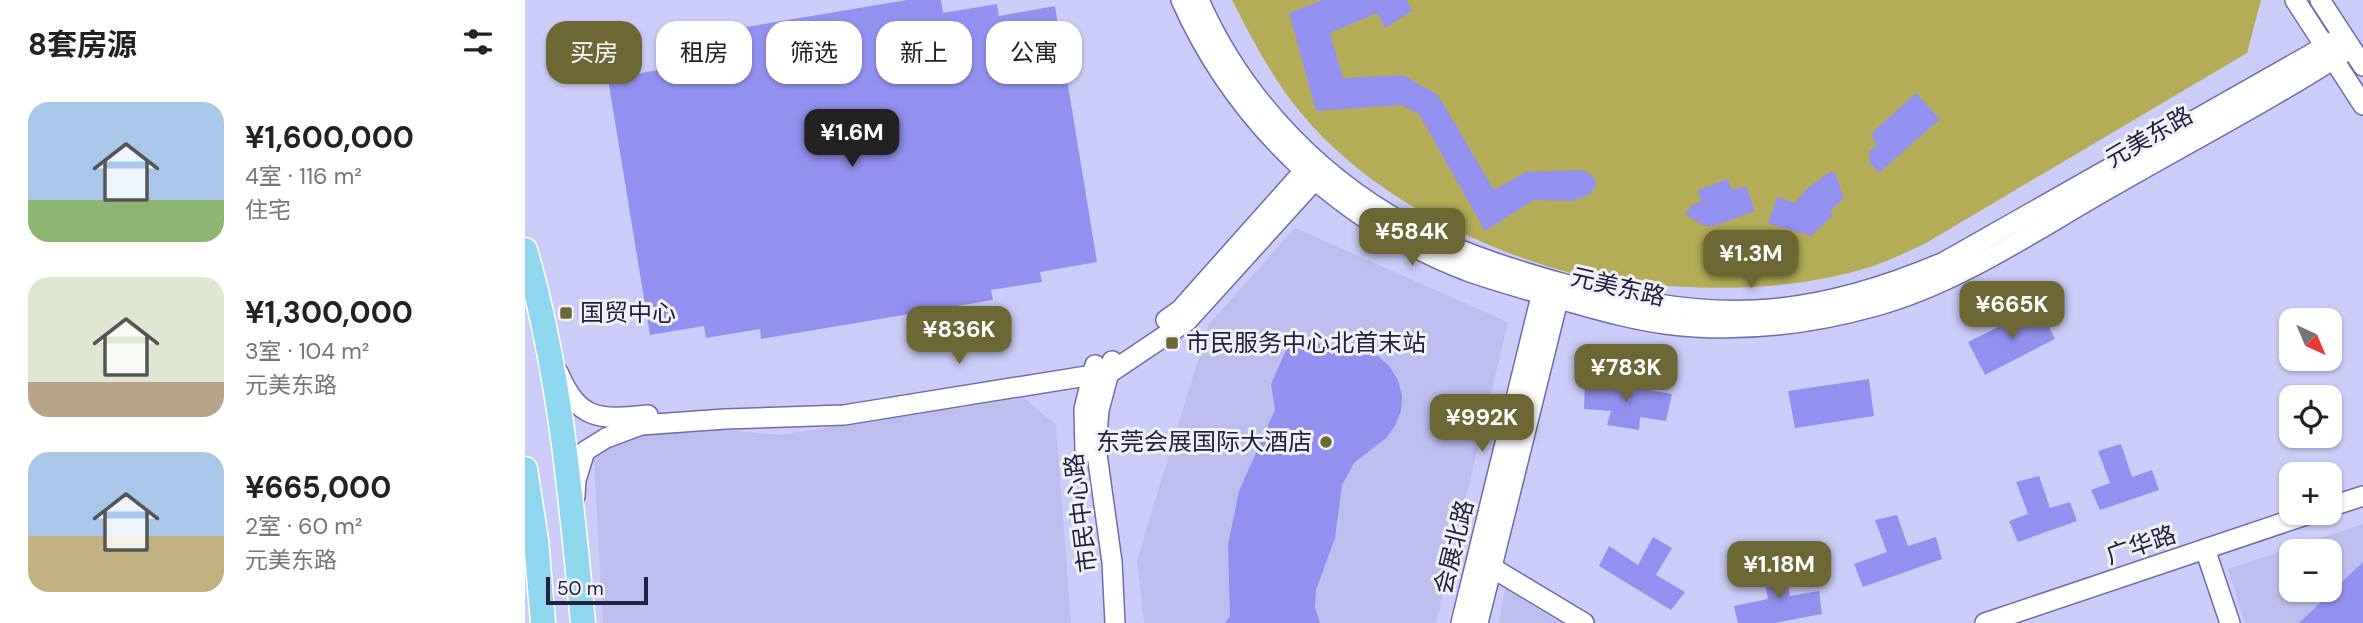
<!DOCTYPE html>
<html lang="zh">
<meta charset="utf-8">
<style>
body{margin:0;font-family:"DM Sans","Noto Sans SC",sans-serif;background:#f6f6f6;color:#222;height:100vh;display:flex;flex-direction:column;font-size:26px;white-space:nowrap}
*{box-sizing:border-box;margin:0}
p{font-size:23px;color:#767676}
.icon{flex:none;width:38px;height:38px;fill:none;stroke:currentColor;stroke-width:2;stroke-linecap:round;stroke-linejoin:round}
.map{position:relative;flex:1;overflow:hidden}
.drawer{display:flex;flex-direction:column;background:#fff;width:525px}
.drawer>*{flex:none}
.hud{position:absolute;left:21px;top:21px;width:665px;height:63px;display:flex;gap:14px}
.needle{width:46px;rotate:136deg}
.controls{position:absolute;left:1754px;top:308px;display:grid;gap:14px}
.controls a{display:grid;place-items:center;width:63px;height:63px;border-radius:14px;background:#fff;box-shadow:0 2px 5px #0004;font-size:35px}
.scale{position:absolute;left:21px;bottom:18px;width:102px;box-sizing:border-box;padding-left:7px;border:4px solid #22223d;border-top:0;font-size:19px;line-height:24px;white-space:nowrap;color:#22223d;-webkit-text-stroke:5px #f1f1f9;paint-order:stroke}
.price{position:absolute;translate:-50% -60px;padding:0 16px;border-radius:14px;background:#6c6733;color:#fff;font-size:23px;line-height:46px;filter:drop-shadow(0 2px 4px #0008)}
.price::after{content:'';position:absolute;left:50%;top:42px;width:21px;height:16px;margin-left:-10px;background:inherit;clip-path:polygon(0 0,100% 0,50% 100%)}
.price.active{background:#222;color:#fff}
ul{padding:0;list-style:none}
li{display:flex;align-items:center;gap:21px;height:175px;padding:0 28px}
li span{display:grid;place-items:center;flex:none;width:196px;height:140px;border-radius:21px;color:#555}
li>.icon{margin-inline-start:auto}
span .icon{width:84px;height:84px;fill:#fffc;stroke-width:1}
li b{font-size:30px}
h2{display:flex;justify-content:space-between;align-items:center;height:84px;padding:0 28px;font-size:30px}
.pill{padding:0 24px;border-radius:21px;background:#fff;box-shadow:0 2px 5px #0004;font-size:24px;line-height:63px}
.pill.active{background:#6c6733;color:#fff}
main{display:flex;flex:1;min-height:0}
.map>svg:first-child{display:block}
.built{fill:#bdbeee;fill-rule:evenodd}
.green{fill:#b5ac57}
.building{fill:#9391ef}
.lines{fill:none;stroke-linecap:round;stroke-linejoin:round}
.minor-casing{stroke:#6d6cad;stroke-width:22}
.major-casing{stroke:#fff;stroke-width:27}
.minor{stroke:#fff;stroke-width:19}
.major{stroke:#8fd7ee;stroke-width:24}
.poi-dot{fill:#6c6733;stroke:#f1f1f9;stroke-width:2.5}
.labels{text-anchor:middle;stroke-width:6;stroke-linejoin:round;paint-order:stroke}
.street-label{font-size:24px;fill:#22223d;stroke:#f1f1f9}
.poi-label{font-size:24px;fill:#22223d;stroke:#f1f1f9;text-anchor:start}
</style>
<main>
<section class="drawer">
<h2>8套房源<svg class="icon" aria-label="filters" viewBox="0 0 24 24"><path d="M4 7h16M4 17h16"/><circle cx="9" cy="7" r="2"/><circle cx="15" cy="17" r="2"/></svg></h2>
<ul>
<li><span style="background:linear-gradient(#a9c7e8 70%,#8fb573 0)"><svg class="icon" aria-label="home" viewBox="0 0 24 24"><path d="M3 11l9-7 9 7M6 9v11h12V9"/></svg></span><div><b>¥1,600,000</b><p>4室 · 116 m²</p><p>住宅</p></div></li>
<li><span style="background:linear-gradient(#dfe7d0 75%,#b9a48a 0)"><svg class="icon" aria-label="home" viewBox="0 0 24 24"><path d="M3 11l9-7 9 7M6 9v11h12V9"/></svg></span><div><b>¥1,300,000</b><p>3室 · 104 m²</p><p>元美东路</p></div></li>
<li><span style="background:linear-gradient(#a9c7e8 60%,#c2b280 0)"><svg class="icon" aria-label="home" viewBox="0 0 24 24"><path d="M3 11l9-7 9 7M6 9v11h12V9"/></svg></span><div><b>¥665,000</b><p>2室 · 60 m²</p><p>元美东路</p></div></li>
</ul>
</section>
<div class="map">
<svg width="1838" height="623" viewBox="0 0 1838 623">
<rect width="100%" height="100%" fill="#cbcdf8"/>
<g class="built">
<path d="M 770,228 L 983,322 L 911,623 L 619,623 L 612,560 L 684,324 Z"/>
<path d="M 499,398 L 531,425 L 546,623 L 78,623 L 69,460 L 83,444 L 120,433 L 189,429 L 255,435 Z"/>
<path d="M 1838,524 L 1838,623 L 1720,623 L 1703,569 ZM 1766,551 L 1804,551 L 1804,590 L 1766,590 Z"/>
<path d="M 980,589 L 1035,623 L 974,623 Z"/>
</g>
<path class="green" d="M 707,0 L 1736,0 L 1722,53 L 1401,243 C 1384,251 1366,260 1348,266 C 1274,290 1193,291 1117,284 C 1102,282 1085,282 1070,279 C 964,255 846,198 776,113 C 747,78 727,39 707,0 Z"/>
<g class="building">
<path d="M 382,0 L 416,0 L 418,13 L 472,4 L 474,16 L 530,6 L 572,262 L 515,272 L 517,282 L 466,290 L 468,300 L 236,339 L 235,329 L 181,338 L 179,326 L 125,335 L 83,79 L 133,70 L 132,61 L 188,51 L 185,33 Z"/>
<path d="M 798,0 L 882,0 L 887,11 L 860,28 L 852,13 L 805,33 L 818,78 L 878,75 L 913,95 L 969,190 L 1001,172 L 1057,170 L 1068,176 L 1072,184 L 1065,194 L 1048,201 L 1009,200 L 960,231 L 894,114 L 876,105 L 791,111 L 764,13 Z"/>
<path d="M 1391,93 L 1415,119 L 1354,173 L 1345,163 L 1344,151 L 1352,146 L 1346,134 Z"/>
<path d="M 1306,171 L 1311,175 L 1319,198 L 1305,211 L 1308,215 L 1286,236 L 1243,223 L 1252,197 L 1270,203 L 1283,188 Z"/>
<path d="M 1203,179 L 1207,190 L 1221,186 L 1230,211 L 1189,226 L 1179,226 L 1160,214 L 1168,204 L 1176,202 L 1173,190 Z"/>
<path d="M 1514,307 L 1530,339 L 1460,375 L 1443,342 Z"/>
<path d="M 769,332 L 808,350 L 824,347 L 839,349 L 853,356 L 865,367 L 873,380 L 877,395 L 876,411 L 870,426 L 861,438 L 829,463 L 817,485 L 810,538 L 791,590 L 790,607 L 795,623 L 700,623 L 705,616 L 703,545 L 714,491 L 750,410 L 746,384 Z"/>
<path d="M 1344,379 L 1349,416 L 1270,428 L 1263,391 Z"/>
<path d="M 1060,380 L 1147,394 L 1141,421 L 1115,417 L 1114,430 L 1082,425 L 1086,411 L 1059,409 Z"/>
<path d="M 1596,444 L 1607,477 L 1627,470 L 1634,490 L 1575,510 L 1566,490 L 1585,483 L 1573,451 Z"/>
<path d="M 1514,476 L 1525,508 L 1545,502 L 1552,521 L 1493,542 L 1484,521 L 1503,514 L 1491,482 Z"/>
<path d="M 1372,515 L 1383,546 L 1411,537 L 1417,559 L 1338,587 L 1329,564 L 1362,552 L 1350,520 Z"/>
<path d="M 1128,537 L 1147,548 L 1131,575 L 1160,592 L 1146,610 L 1074,566 L 1084,546 L 1113,565 Z"/>
<path d="M 1838,562 L 1838,623 L 1774,623 Z"/>
<path d="M 1259,564 L 1265,596 L 1294,591 L 1297,614 L 1249,623 L 1213,623 L 1209,606 L 1243,599 L 1236,566 Z"/>
</g>
<g class="lines">
<defs>
<g id="minor">
<path d="M 656,0 C 711,124 815,222 942,271 C 970,281 999,289 1027,297 C 1064,307 1102,319 1140,324 C 1210,333 1283,325 1351,306 C 1434,283 1509,231 1583,189 C 1664,142 1748,99 1826,48"/>
<path d="M 674,0 C 718,101 802,187 902,235 C 945,256 990,270 1036,283 C 1101,300 1163,313 1230,310 C 1296,307 1358,288 1419,262 L 1818,36"/>
<path d="M 1770,0 L 1838,105"/>
<path d="M 1795,0 L 1838,66"/>
<path d="M 641,320 L 655,310 L 786,163"/>
<path d="M 587,361 L 574,410 L 571,447 L 587,562 L 590,623"/>
<path d="M 33,372 C 54,421 74,420 123,415"/>
<path d="M 560,452 L 559,409 L 570,365"/>
<path d="M 50,496 L 51,480 L 60,451 L 81,438 L 116,425 L 200,419 L 319,415 L 586,372 L 662,321 L 798,171"/>
<path d="M 1804,507 L 1838,496"/>
<path d="M 1680,549 L 1705,623"/>
<path d="M 966,567 L 1059,623"/>
<path d="M 936,623 L 1019,284"/>
<path d="M 953,623 L 1036,288"/>
<path d="M 1460,623 L 1787,513"/>
</g>
<g id="major">
<path d="M 0,250 C 35,370 46,498 58,623"/>
<path d="M 0,469 L 11,540 L 18,623"/>
</g>
</defs>
<use href="#minor" class="minor-casing"/>
<use href="#major" class="major-casing"/>
<use href="#minor" class="minor"/>
<use href="#major" class="major"/>
</g>
<g class="poi-dot">
<rect x="34" y="306" width="14" height="14" rx="3.5"/>
<rect x="640" y="336" width="14" height="14" rx="3.5"/>
<circle cx="801" cy="442" r="7"/>
</g>
<g class="labels">
<g class="street-label">
<text transform="translate(1624 137) rotate(-30)" y="8">元美东路</text>
<text transform="translate(1093 287) rotate(13)" y="8">元美东路</text>
<text transform="translate(556 513) rotate(-97)" y="8">市民中心路</text>
<text transform="translate(1616 545) rotate(-19)" y="8">广华路</text>
<text transform="translate(929 547) rotate(-76)" y="8">会展北路</text>
</g>
<g class="poi-label">
<text x="55" y="321">国贸中心</text>
<text x="661" y="351">市民服务中心北首末站</text>
<text x="787" y="450" text-anchor="end">东莞会展国际大酒店</text>
</g>
</g>
</svg>
<div class="controls">
<a><svg class="needle" viewBox="-14 -14 28 28"><path d="M0-13l5 13h-10z" fill="#e53935"/><path d="M0 13l5-13h-10z" fill="#767676"/></svg></a>
<a><svg class="icon" aria-label="locate" viewBox="0 0 24 24"><circle cx="12" cy="12" r="6"/><path d="M12 2v4M12 18v4M2 12h4M18 12h4"/></svg></a>
<a>+</a>
<a>−</a>
</div>
<div class="scale">50 m</div>
<b class="price active" style="left:327px;top:169px">¥1.6M</b>
<b class="price" style="left:887px;top:268px">¥584K</b>
<b class="price" style="left:1226px;top:290px">¥1.3M</b>
<b class="price" style="left:1487px;top:341px">¥665K</b>
<b class="price" style="left:434px;top:366px">¥836K</b>
<b class="price" style="left:1101px;top:404px">¥783K</b>
<b class="price" style="left:957px;top:454px">¥992K</b>
<b class="price" style="left:1254px;top:601px">¥1.18M</b>
<div class="hud">
<a class="pill active">买房</a>
<a class="pill">租房</a>
<a class="pill">筛选</a>
<a class="pill">新上</a>
<a class="pill">公寓</a>
</div>
</div>
</main>
